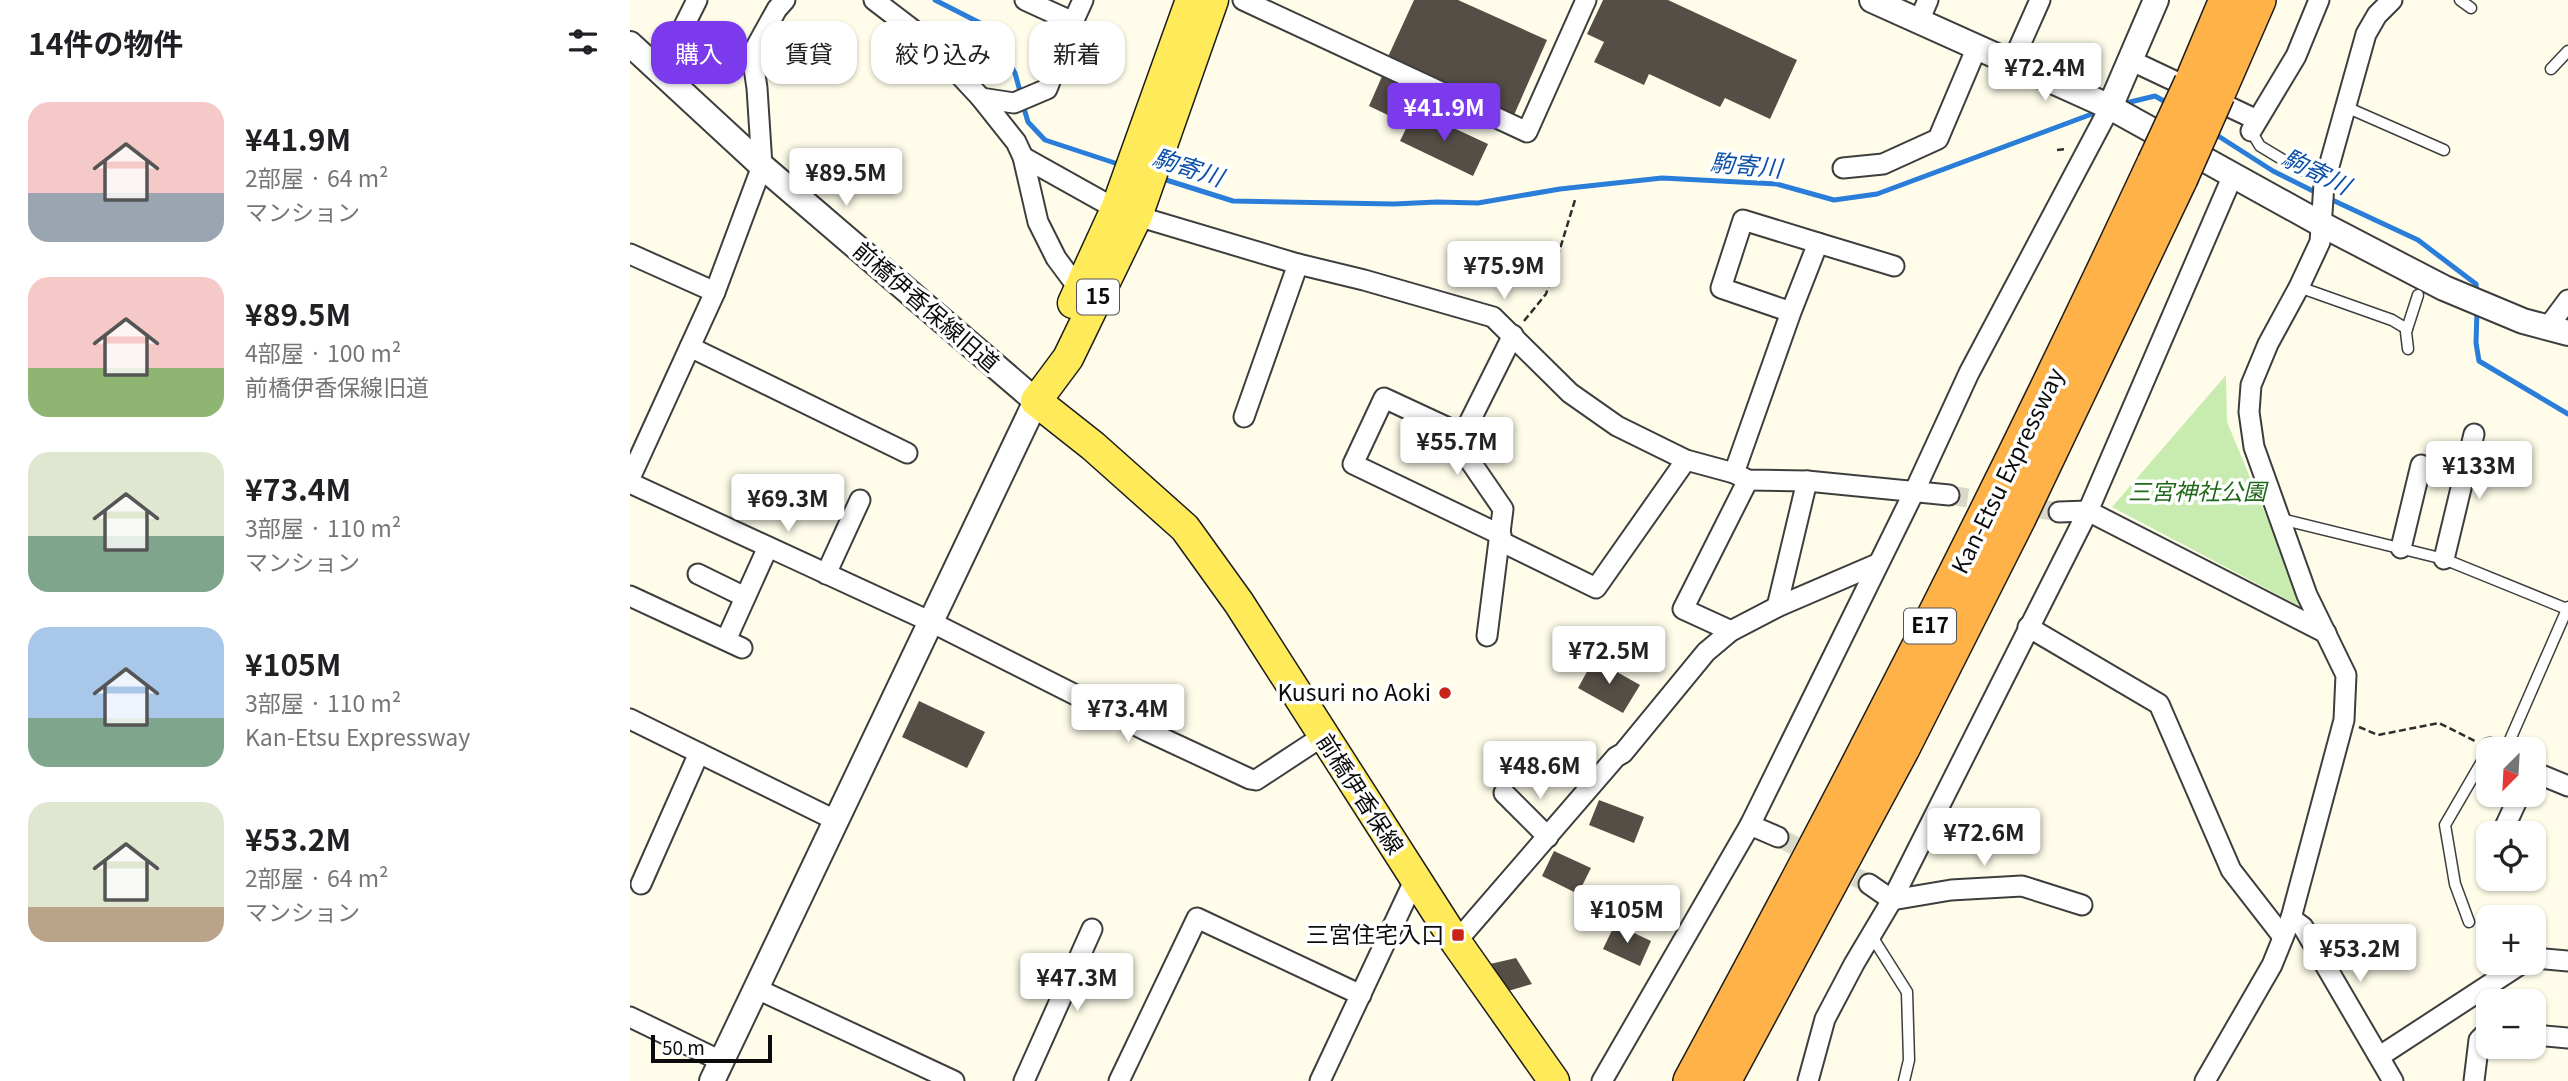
<!DOCTYPE html>
<html lang="ja">
<meta charset="utf-8">
<style>
body{margin:0;font-family:Georgia,"Noto Sans JP",serif;background:#f2f2f2;color:#202124;height:100vh;display:flex;flex-direction:column;font-size:26px;white-space:nowrap}
*{box-sizing:border-box;margin:0}
p{font-size:23px;color:#757577}
.icon{flex:none;width:38px;height:38px;fill:none;stroke:currentColor;stroke-width:2;stroke-linecap:round;stroke-linejoin:round}
.map{position:relative;flex:1;overflow:hidden}
.panel{display:flex;flex-direction:column;background:#fff;width:630px}
.panel>*{flex:none}
.guide{position:absolute;left:21px;top:21px;width:665px;height:63px;display:flex;gap:14px}
.needle{width:46px;rotate:204deg}
.controls{position:absolute;left:1846px;top:737px;display:grid;gap:14px}
.controls a{display:grid;place-items:center;width:70px;height:70px;border-radius:14px;background:#fff;box-shadow:0 2px 5px #0004;font-size:35px}
.scale{position:absolute;left:21px;bottom:18px;width:121px;box-sizing:border-box;padding-left:7px;border:4px solid #0b0b0b;border-top:0;font-size:19px;line-height:24px;white-space:nowrap;color:#0b0b0b;-webkit-text-stroke:5px #fff;paint-order:stroke}
.price{position:absolute;translate:-50% -60px;padding:0 16px;border-radius:7px;background:#fff;color:#222;font-size:23px;line-height:46px;filter:drop-shadow(0 2px 4px #0008)}
.price::after{content:'';position:absolute;left:50%;top:42px;width:21px;height:16px;margin-left:-10px;background:inherit;clip-path:polygon(0 0,100% 0,50% 100%)}
.price.on{background:#7c3aed;color:#fff}
ul{padding:0;list-style:none}
li{display:flex;align-items:center;gap:21px;height:175px;padding:0 28px}
li span{display:grid;place-items:center;flex:none;width:196px;height:140px;border-radius:21px;color:#555}
li>.icon{margin-inline-start:auto}
span .icon{width:84px;height:84px;fill:#fffc;stroke-width:1}
li b{font-size:30px}
h2{display:flex;justify-content:space-between;align-items:center;height:84px;padding:0 28px;font-size:30px}
.chip{padding:0 24px;border-radius:21px;background:#fff;box-shadow:0 2px 5px #0004;font-size:24px;line-height:63px}
.chip.on{background:#7c3aed;color:#fff}
main{display:flex;flex:1;min-height:0}
.map>svg:first-child{display:block}
.green{fill:#c8ecb0}
.lines{fill:none;stroke-linecap:round;stroke-linejoin:round}
.stream{stroke:#2a7ed9;stroke-width:5}
.building{fill:#554e47}
.minor-tunnel{stroke:#dad9c9;stroke-width:19;stroke-dasharray:19 10;stroke-linecap:butt}
.service-casing{stroke:#3e3e3e;stroke-width:13}
.minor-casing{stroke:#3e3e3e;stroke-width:23}
.tertiary-casing{stroke:#3e3e3e;stroke-width:28}
.primary-casing{stroke:#1c1c1c;stroke-width:33}
.motorway-casing{stroke:#1c1c1c;stroke-width:38}
.path{stroke:#2d2d2d;stroke-width:2.5;stroke-dasharray:7 3.5;stroke-linecap:butt}
.service{stroke:#fff;stroke-width:10}
.minor{stroke:#fff;stroke-width:19}
.tertiary{stroke:#fff;stroke-width:24}
.primary{stroke:#ffeb5a;stroke-width:30}
.motorway{stroke:#ffb248;stroke-width:35}
.motorway-bridge-casing{stroke:#1c1c1c;stroke-width:38;stroke-linecap:butt}
.motorway-bridge{stroke:#ffb248;stroke-width:35}
.poi-dot{fill:#c62518;stroke:#fff;stroke-width:2.5}
.labels{text-anchor:middle;stroke-width:7;stroke-linejoin:round;paint-order:stroke}
.shield{fill:#fff;stroke:#545454;stroke-width:2}
.shield-label{font-size:21px;font-weight:bold;fill:#0b0b0b}
.street-label{font-size:23px;fill:#0b0b0b;stroke:#fff}
.park-label{font-size:23px;font-style:italic;fill:#1e6817;stroke:#fff}
.poi-label{font-size:23px;fill:#0b0b0b;stroke:#fff;text-anchor:end}
.water-label{font-size:24px;font-style:italic;fill:#0b50a7;stroke:#fff}
</style>
<main>
<section class="panel">
<h2>14件の物件<svg class="icon" aria-label="filters" viewBox="0 0 24 24"><path d="M4 7h16M4 17h16"/><circle cx="9" cy="7" r="2"/><circle cx="15" cy="17" r="2"/></svg></h2>
<ul>
<li><span style="background:linear-gradient(#f6c9c9 65%,#9aa5b1 0)"><svg class="icon" aria-label="home" viewBox="0 0 24 24"><path d="M3 11l9-7 9 7M6 9v11h12V9"/></svg></span><div><b>¥41.9M</b><p>2部屋 · 64 m²</p><p>マンション</p></div></li>
<li><span style="background:linear-gradient(#f6c9c9 65%,#8fb573 0)"><svg class="icon" aria-label="home" viewBox="0 0 24 24"><path d="M3 11l9-7 9 7M6 9v11h12V9"/></svg></span><div><b>¥89.5M</b><p>4部屋 · 100 m²</p><p>前橋伊香保線旧道</p></div></li>
<li><span style="background:linear-gradient(#dfe7d0 60%,#7fa58c 0)"><svg class="icon" aria-label="home" viewBox="0 0 24 24"><path d="M3 11l9-7 9 7M6 9v11h12V9"/></svg></span><div><b>¥73.4M</b><p>3部屋 · 110 m²</p><p>マンション</p></div></li>
<li><span style="background:linear-gradient(#a9c7e8 65%,#7fa58c 0)"><svg class="icon" aria-label="home" viewBox="0 0 24 24"><path d="M3 11l9-7 9 7M6 9v11h12V9"/></svg></span><div><b>¥105M</b><p>3部屋 · 110 m²</p><p>Kan-Etsu Expressway</p></div></li>
<li><span style="background:linear-gradient(#dfe7d0 75%,#b9a48a 0)"><svg class="icon" aria-label="home" viewBox="0 0 24 24"><path d="M3 11l9-7 9 7M6 9v11h12V9"/></svg></span><div><b>¥53.2M</b><p>2部屋 · 64 m²</p><p>マンション</p></div></li>
</ul>
</section>
<div class="map">
<svg width="1938" height="1081" viewBox="0 0 1938 1081">
<rect width="100%" height="100%" fill="#fffdea"/>
<path class="green" d="M 1596,375 L 1597,422 L 1675,609 L 1482,507 Z"/>
<g class="lines">
<g class="stream">
<path d="M 305,0 L 360,28 L 385,73 L 391,95"/>
<path d="M 1492,104 L 1525,96 L 1539,104"/>
<path d="M 393,105 L 398,122 L 415,140 L 491,165"/>
<path d="M 1582,132 L 1643,171 L 1689,194"/>
<path d="M 530,178 L 603,201 L 764,204 L 807,202 L 848,203 L 930,189 L 1032,178 L 1147,184 L 1204,200 L 1247,194 L 1470,111"/>
<path d="M 1698,198 L 1788,240 L 1846,284 L 1847,294"/>
<path d="M 1847,310 L 1846,343 L 1849,361 L 1938,414"/>
</g>
</g>
<g class="building">
<path d="M 784,0 L 828,0 L 917,40 L 884,115 L 757,59 Z"/>
<path d="M 973,0 L 1038,0 L 1167,60 L 1140,119 L 1095,98 L 1090,107 L 1019,74 L 1014,85 L 964,62 L 974,42 L 957,34 Z"/>
<path d="M 753,74 L 776,84 L 762,117 L 739,106 Z"/>
<path d="M 785,110 L 858,144 L 843,176 L 770,141 Z"/>
<path d="M 964,659 L 1010,685 L 993,713 L 948,688 Z"/>
<path d="M 289,701 L 355,732 L 337,768 L 272,737 Z"/>
<path d="M 969,800 L 1014,817 L 1004,843 L 959,825 Z"/>
<path d="M 924,851 L 961,868 L 948,894 L 912,876 Z"/>
<path d="M 985,924 L 1021,941 L 1010,966 L 973,949 Z"/>
<path d="M 886,958 L 902,984 L 878,991 L 860,964 Z"/>
</g>
<g class="lines">
<g class="minor-tunnel">
<path d="M 1319,495 L 1429,512"/>
<path d="M 1148,837 L 1239,884"/>
</g>
<defs>
<g id="service">
<path d="M 1830,0 L 1841,8"/>
<path d="M 1921,69 L 1938,51"/>
<path d="M 1716,107 L 1814,150"/>
<path d="M 1621,131 L 1630,146 L 1663,166 L 1695,180"/>
<path d="M 1669,287 L 1762,320 L 1777,329"/>
<path d="M 1778,349 L 1776,332 L 1788,295"/>
<path d="M 1651,519 L 1814,559 L 1937,609"/>
<path d="M 1876,749 L 1938,607"/>
<path d="M 1839,922 L 1825,884 L 1815,825 L 1858,751"/>
<path d="M 1241,935 L 1277,992 L 1279,1060 L 1274,1081"/>
</g>
<g id="minor">
<path d="M 244,0 L 299,42 L 351,98 L 386,142 L 393,157 L 408,222 L 426,258 L 449,289"/>
<path d="M 395,0 L 443,22 L 453,0"/>
<path d="M 613,0 L 897,132 L 956,0"/>
<path d="M 1289,21 L 1298,0"/>
<path d="M 1500,60 L 1627,120"/>
<path d="M 1382,63 L 1410,0"/>
<path d="M 31,72 L 67,0"/>
<path d="M 351,98 L 384,103 L 417,89 L 443,22"/>
<path d="M 1621,131 L 1666,56 L 1689,0"/>
<path d="M 393,157 L 486,209 L 507,216 L 668,264 L 734,280 L 863,317 L 940,393 L 987,426 L 1056,460 L 1104,473 L 1118,480 L 1177,481 L 1319,495"/>
<path d="M 1213,168 L 1253,164 L 1308,139 L 1347,47"/>
<path d="M 1188,243 L 1264,266"/>
<path d="M 0,254 L 85,292"/>
<path d="M 1918,327 L 1938,300"/>
<path d="M 60,347 L 277,453"/>
<path d="M 614,417 L 668,264"/>
<path d="M 838,437 L 754,398 L 723,464 L 871,535"/>
<path d="M 1104,473 L 1161,312 L 1188,243 L 1113,220 L 1091,288 L 1161,312"/>
<path d="M 0,478 L 85,292 L 132,166 L 127,88 L 122,54 L 147,9 L 155,0"/>
<path d="M 0,483 L 299,621 L 517,731 L 620,779 L 626,780 L 693,736"/>
<path d="M 1429,512 L 1458,511 L 1696,633"/>
<path d="M 870,541 L 966,588 L 1056,460"/>
<path d="M 1771,548 L 1791,465"/>
<path d="M 1814,559 L 1844,434"/>
<path d="M 68,574 L 115,597"/>
<path d="M 196,574 L 230,500"/>
<path d="M 0,596 L 112,648"/>
<path d="M 1147,607 L 1177,481"/>
<path d="M 1398,627 L 1529,704 L 1601,870 L 1653,937"/>
<path d="M 1101,631 L 1053,609 L 1118,480"/>
<path d="M 857,636 L 873,509 L 838,458 L 839,423 L 883,335"/>
<path d="M 96,640 L 138,547"/>
<path d="M 0,719 L 205,820"/>
<path d="M 1860,748 L 1861,749"/>
<path d="M 1904,772 L 1938,786"/>
<path d="M 874,793 L 918,837"/>
<path d="M 1120,825 L 1148,837"/>
<path d="M 1872,833 L 1890,794"/>
<path d="M 11,884 L 69,753"/>
<path d="M 1239,884 L 1262,900 L 1321,890 L 1392,886 L 1452,905"/>
<path d="M 1661,918 L 1673,927 L 1763,1081"/>
<path d="M 826,942 L 986,757 L 993,753 L 1076,652 L 1101,631 L 1147,607 L 1247,564"/>
<path d="M 1904,958 L 1938,961"/>
<path d="M 125,988 L 324,1081"/>
<path d="M 0,1017 L 91,1061"/>
<path d="M 1904,1035 L 1938,1038"/>
<path d="M 1750,1056 L 1894,962"/>
<path d="M 394,1081 L 462,929"/>
<path d="M 489,1081 L 567,918 L 731,995"/>
<path d="M 690,1081 L 785,879"/>
<path d="M 972,1081 L 1120,825 L 1285,490 L 1339,373 L 1480,107"/>
<path d="M 1178,1081 L 1195,1019 L 1224,964 L 1262,900 L 1458,511 L 1603,175"/>
<path d="M 1575,1081 L 1642,965 L 1661,918 L 1714,720 L 1716,675 L 1677,595 L 1624,447 L 1619,412 L 1621,385 L 1638,344 L 1669,287 L 1690,242 L 1694,184 L 1736,34 L 1747,15 L 1762,0"/>
<path d="M 1844,1081 L 1849,1040 L 1858,1031"/>
</g>
<g id="tertiary">
<path d="M 1242,0 L 1480,107 L 1691,224 L 1814,288 L 1893,321 L 1938,333"/>
<path d="M 0,44 L 132,166 L 406,401 L 82,1081"/>
<path d="M 1480,107 L 1526,0"/>
</g>
<g id="primary">
<path d="M 443,303 L 486,209 L 561,0"/>
<path d="M 406,401 L 463,446 L 555,528 L 609,603 L 826,942 L 924,1081"/>
<path d="M 406,401 L 438,358 L 507,216 L 583,0"/>
</g>
<g id="motorway">
<path d="M 1562,83 L 1597,0"/>
<path d="M 1587,94 L 1628,0"/>
<path d="M 1061,1081 C 1225,780 1380,474 1525,163"/>
<path d="M 1093,1081 L 1272,748 L 1388,518 L 1550,178"/>
</g>
</defs>
<use href="#service" class="service-casing"/>
<use href="#minor" class="minor-casing"/>
<use href="#tertiary" class="tertiary-casing"/>
<use href="#primary" class="primary-casing"/>
<use href="#motorway" class="motorway-casing"/>
<g class="path">
<path d="M 1427,150 L 1437,149"/>
<path d="M 894,321 L 916,294 L 945,200"/>
<path d="M 1729,727 L 1748,735 L 1809,723 L 1845,741"/>
</g>
<use href="#service" class="service"/>
<use href="#minor" class="minor"/>
<use href="#tertiary" class="tertiary"/>
<use href="#primary" class="primary"/>
<use href="#motorway" class="motorway"/>
<defs>
<g id="motorway-bridge">
<path d="M 1525,163 L 1562,83"/>
<path d="M 1550,178 L 1587,94"/>
</g>
</defs>
<use href="#motorway-bridge" class="motorway-bridge-casing"/>
<use href="#motorway-bridge" class="motorway-bridge"/>
</g>
<g class="poi-dot">
<circle cx="815" cy="693" r="7"/>
<rect x="821" y="928" width="14" height="14" rx="3.5"/>
</g>
<g class="labels">
<g class="shield">
<rect x="447" y="279.5" width="42" height="35" rx="5"/>
<rect x="1274" y="608.5" width="52" height="35" rx="5"/>
</g>
<g class="shield-label">
<text x="468" y="304">15</text>
<text x="1300" y="633">E17</text>
</g>
<g class="street-label">
<text transform="translate(296 307) rotate(41)" y="8">前橋伊香保線旧道</text>
<text transform="translate(1378 471) rotate(-64)" y="8">Kan-Etsu Expressway</text>
<text transform="translate(730 794) rotate(57)" y="8">前橋伊香保線</text>
</g>
<g class="park-label">
<text x="1567" y="500">三宮神社公園</text>
</g>
<g class="poi-label">
<text x="801" y="701">Kusuri no Aoki</text>
<text x="814" y="943">三宮住宅入口</text>
</g>
<g class="water-label">
<text transform="translate(1116 166) rotate(5)" y="8">駒寄川</text>
<text transform="translate(558 168) rotate(18)" y="8">駒寄川</text>
<text transform="translate(1686 172) rotate(26)" y="8">駒寄川</text>
</g>
</g>
</svg>
<div class="controls">
<a><svg class="needle" viewBox="-14 -14 28 28"><path d="M0-13l5 13h-10z" fill="#e53935"/><path d="M0 13l5-13h-10z" fill="#757577"/></svg></a>
<a><svg class="icon" aria-label="locate" viewBox="0 0 24 24"><circle cx="12" cy="12" r="6"/><path d="M12 2v4M12 18v4M2 12h4M18 12h4"/></svg></a>
<a>+</a>
<a>−</a>
</div>
<div class="scale">50 m</div>
<b class="price" style="left:1415px;top:103px">¥72.4M</b>
<b class="price on" style="left:814px;top:143px">¥41.9M</b>
<b class="price" style="left:216px;top:208px">¥89.5M</b>
<b class="price" style="left:874px;top:301px">¥75.9M</b>
<b class="price" style="left:827px;top:477px">¥55.7M</b>
<b class="price" style="left:1849px;top:501px">¥133M</b>
<b class="price" style="left:158px;top:534px">¥69.3M</b>
<b class="price" style="left:979px;top:686px">¥72.5M</b>
<b class="price" style="left:498px;top:744px">¥73.4M</b>
<b class="price" style="left:910px;top:801px">¥48.6M</b>
<b class="price" style="left:1354px;top:868px">¥72.6M</b>
<b class="price" style="left:997px;top:945px">¥105M</b>
<b class="price" style="left:1730px;top:984px">¥53.2M</b>
<b class="price" style="left:447px;top:1013px">¥47.3M</b>
<div class="guide">
<a class="chip on">購入</a>
<a class="chip">賃貸</a>
<a class="chip">絞り込み</a>
<a class="chip">新着</a>
</div>
</div>
</main>
